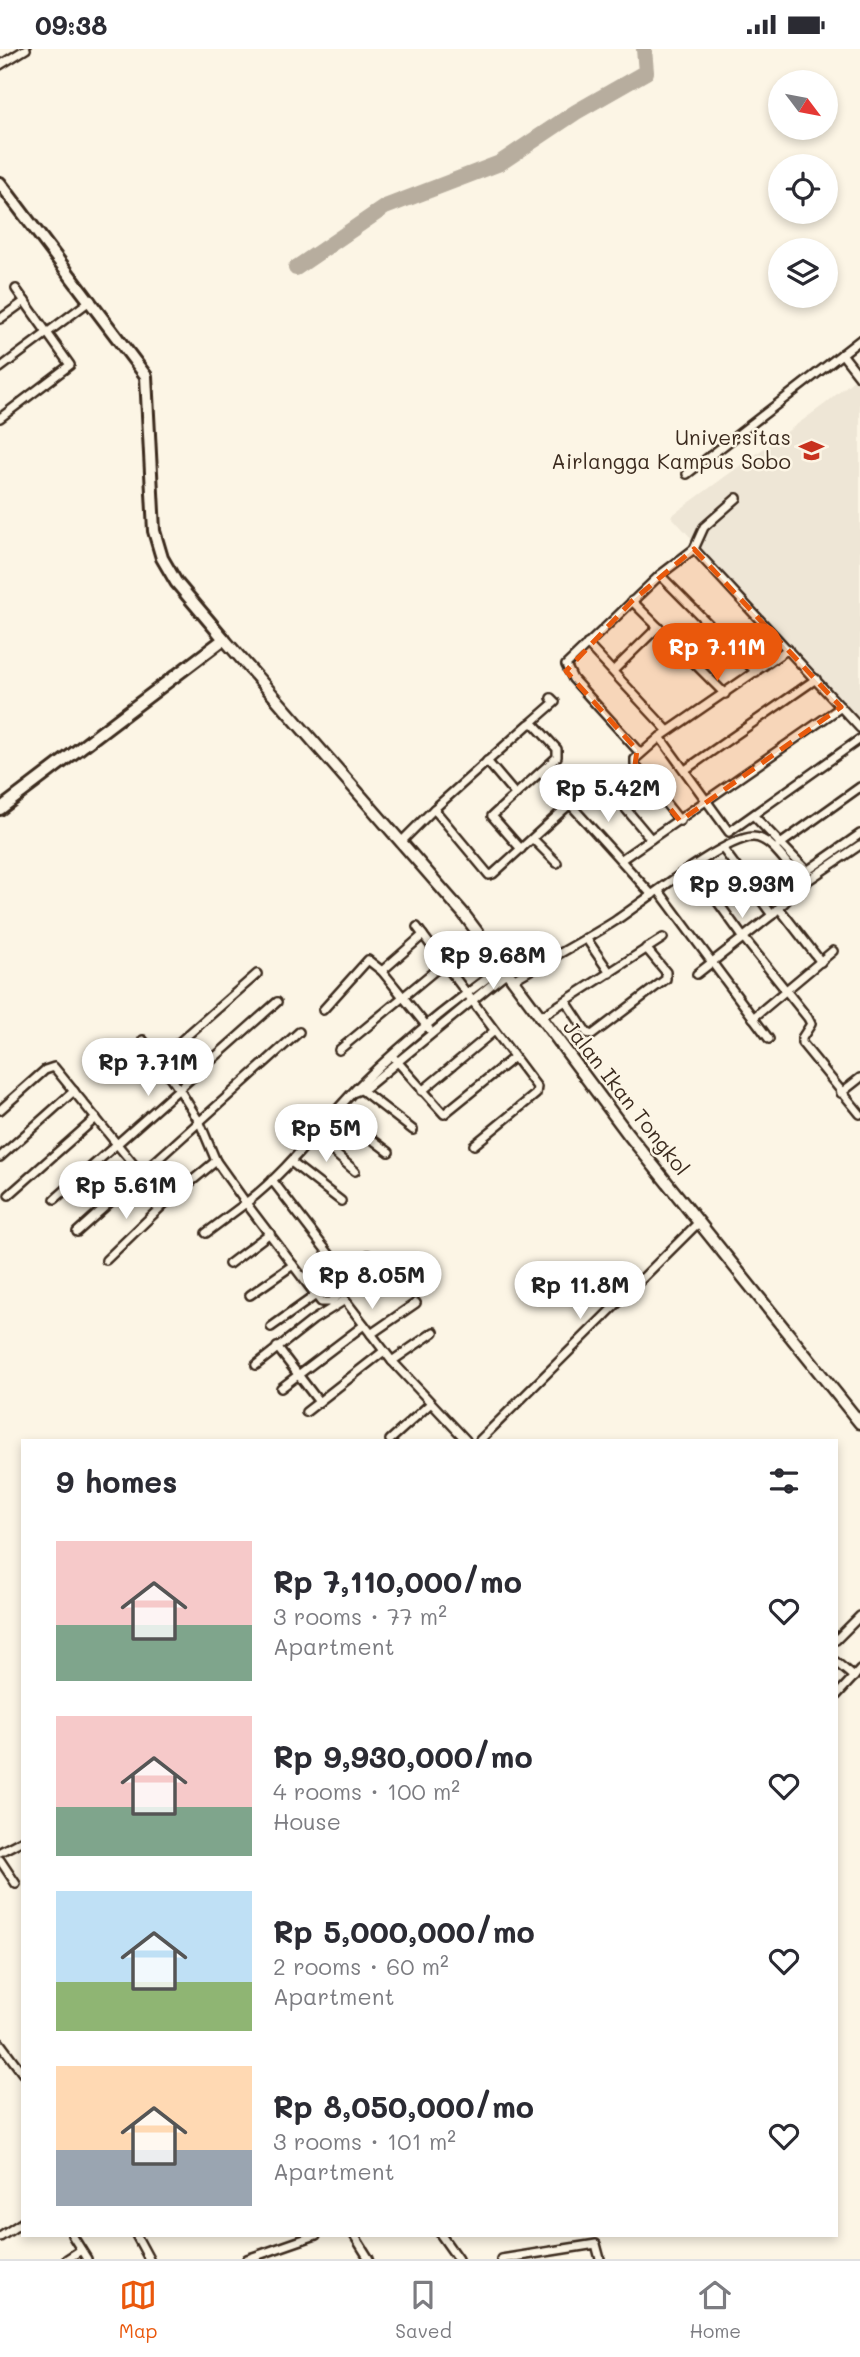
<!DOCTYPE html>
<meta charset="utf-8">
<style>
body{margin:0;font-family:Mali,sans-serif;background:#f7f7f7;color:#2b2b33;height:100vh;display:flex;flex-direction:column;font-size:26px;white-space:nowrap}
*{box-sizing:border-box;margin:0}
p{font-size:23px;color:#7c7c81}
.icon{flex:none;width:38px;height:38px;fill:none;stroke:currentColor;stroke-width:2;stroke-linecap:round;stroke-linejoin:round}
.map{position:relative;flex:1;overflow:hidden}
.details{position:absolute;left:21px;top:1390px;width:817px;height:798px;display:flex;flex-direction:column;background:#fff;border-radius:0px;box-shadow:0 4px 10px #0003}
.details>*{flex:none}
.needle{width:46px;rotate:122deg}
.fabs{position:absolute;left:768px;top:21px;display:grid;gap:14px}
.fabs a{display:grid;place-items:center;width:70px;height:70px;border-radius:50%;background:#fff;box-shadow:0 4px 10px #0003;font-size:35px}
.price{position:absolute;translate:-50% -60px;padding:0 16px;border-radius:24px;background:#fff;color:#222;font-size:23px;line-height:46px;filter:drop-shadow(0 2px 4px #0008)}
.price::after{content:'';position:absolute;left:50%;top:42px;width:21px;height:16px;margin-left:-10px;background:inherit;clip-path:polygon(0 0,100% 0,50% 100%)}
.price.current{background:#ea580c;color:#fff}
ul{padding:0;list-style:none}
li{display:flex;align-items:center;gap:21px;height:175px;padding:0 35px}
li span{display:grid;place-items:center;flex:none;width:196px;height:140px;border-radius:0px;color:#555}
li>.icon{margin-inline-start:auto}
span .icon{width:84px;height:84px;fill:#fffc;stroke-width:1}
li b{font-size:30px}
h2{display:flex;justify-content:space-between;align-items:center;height:84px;padding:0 35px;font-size:30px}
.status{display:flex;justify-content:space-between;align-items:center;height:49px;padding:0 35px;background:#fff;direction:ltr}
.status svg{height:19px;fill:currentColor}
.tab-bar{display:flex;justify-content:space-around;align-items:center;height:98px;border-top:2px solid #e1e1e2;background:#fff;font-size:19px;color:#7c7c81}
.tab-bar a{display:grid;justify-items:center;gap:4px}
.tab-bar .current{color:#ea580c}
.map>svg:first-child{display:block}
.built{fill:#eee6d6}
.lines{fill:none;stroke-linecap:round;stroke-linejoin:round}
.river{stroke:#b7ad9e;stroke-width:16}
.minor-casing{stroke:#3b2a1e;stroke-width:12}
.tertiary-casing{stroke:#3b2a1e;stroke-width:15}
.secondary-casing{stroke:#3b2a1e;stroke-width:16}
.minor{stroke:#fcf5e5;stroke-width:7}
.tertiary{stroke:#fcf5e5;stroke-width:10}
.secondary{stroke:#fcf5e5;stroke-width:10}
.marked{fill:#e8590c;fill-opacity:0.2;stroke:#e8590c;stroke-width:5;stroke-dasharray:14 9;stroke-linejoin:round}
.labels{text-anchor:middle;stroke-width:5;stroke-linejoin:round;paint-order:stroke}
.poi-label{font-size:21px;fill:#3b2a1e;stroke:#fcf5e5;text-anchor:end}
.street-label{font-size:21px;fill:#3b2a1e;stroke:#fcf5e5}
</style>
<div class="status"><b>09:38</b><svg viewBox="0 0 49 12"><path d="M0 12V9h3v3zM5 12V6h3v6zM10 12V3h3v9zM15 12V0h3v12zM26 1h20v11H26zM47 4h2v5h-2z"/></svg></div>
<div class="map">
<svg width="860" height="2210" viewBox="0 0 860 2210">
<rect width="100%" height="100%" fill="#fcf5e5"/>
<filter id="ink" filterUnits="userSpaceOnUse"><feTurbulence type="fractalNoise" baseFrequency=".0143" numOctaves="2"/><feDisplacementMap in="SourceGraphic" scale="14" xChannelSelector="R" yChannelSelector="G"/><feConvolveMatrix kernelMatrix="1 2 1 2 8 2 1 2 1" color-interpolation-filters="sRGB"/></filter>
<g filter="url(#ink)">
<path class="built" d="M 855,330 L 860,336 L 860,674 L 671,467 L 825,355 Z"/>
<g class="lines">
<path class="river" d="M 296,219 L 385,158 L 500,114 L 576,63 L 646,23 L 644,0"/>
<defs>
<g id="minor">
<path d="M 0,16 L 26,0"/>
<path d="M 0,270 L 25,252"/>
<path d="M 842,305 L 860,328"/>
<path d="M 0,319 L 91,251"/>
<path d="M 0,369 L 70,316 L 16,240"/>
<path d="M 687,425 L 860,291"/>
<path d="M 694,500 L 860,679"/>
<path d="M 660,526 L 756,623"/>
<path d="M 632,552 L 725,645"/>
<path d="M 587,595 L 668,682"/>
<path d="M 613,622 L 658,578"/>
<path d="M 531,674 L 555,653 L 551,649"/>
<path d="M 660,688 L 729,783 L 860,690"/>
<path d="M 640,704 L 573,630 L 566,616 L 660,526 L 694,500 L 704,478 L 737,449"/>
<path d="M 487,712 L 515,745"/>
<path d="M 685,721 L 816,630"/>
<path d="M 541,723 L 652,846"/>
<path d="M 610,741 L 651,790"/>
<path d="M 754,767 L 807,822 L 860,785"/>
<path d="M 680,772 L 635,716 L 635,710 L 660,688 L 788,600"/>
<path d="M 533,790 L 557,814"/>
<path d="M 401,793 L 434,760"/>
<path d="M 779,796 L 860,738"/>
<path d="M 521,800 L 492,767 L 557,708 L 557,700 L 534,675 L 529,675 L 434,760 L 489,826 L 493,825 L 570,755"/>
<path d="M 723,800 L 772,866"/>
<path d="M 622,810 L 841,658"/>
<path d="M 693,819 L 743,888 L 808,969 L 811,975 L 802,989 L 802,994 L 860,1065"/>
<path d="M 659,842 L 769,990"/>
<path d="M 779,859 L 821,913"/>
<path d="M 417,878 L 537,1038 L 536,1045 L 474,1096"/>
<path d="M 586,889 L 610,924"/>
<path d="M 382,922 L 423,886"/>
<path d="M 697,925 L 772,866 L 804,834"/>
<path d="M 513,931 C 547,911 582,893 615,872 C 642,854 725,788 753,788 C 773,788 790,822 804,834 L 860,796"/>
<path d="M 567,954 L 587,984 L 592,986 L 666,930 L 666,923 L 646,899"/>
<path d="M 323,961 L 368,911 L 382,922 L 429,980"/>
<path d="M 539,969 L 663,889"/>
<path d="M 753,969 L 833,902"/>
<path d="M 143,991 L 179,1040 L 277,953"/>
<path d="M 339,1001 L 444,914"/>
<path d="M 395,1010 L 444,1065 L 513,1009"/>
<path d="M 158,1012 L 257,925"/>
<path d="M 359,1039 L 413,1081"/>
<path d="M 422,1042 L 493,983"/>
<path d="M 355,1043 L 367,1038 L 507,923"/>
<path d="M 841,1044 L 860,1029"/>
<path d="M 0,1061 L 45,1021 L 54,1018 L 165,1154"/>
<path d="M 337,1064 L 389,1103"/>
<path d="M 315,1087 L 355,1122"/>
<path d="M 0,1108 L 74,1042"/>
<path d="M 291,1113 L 341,1152"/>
<path d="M 272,1131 L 349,1231 L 348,1239 L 330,1253 L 321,1253 L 246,1154 C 289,1121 321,1076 358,1038 C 402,994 452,954 503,918"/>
<path d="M 9,1146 L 96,1069"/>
<path d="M 55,1150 L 179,1040 L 200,1074 L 216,1112"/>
<path d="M 77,1183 L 299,983"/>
<path d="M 106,1211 L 165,1154 L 216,1112 L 246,1154 L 206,1184"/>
<path d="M 229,1215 L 270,1184"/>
<path d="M 343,1224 L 368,1206"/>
<path d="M 250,1246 L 293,1216"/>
<path d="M 271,1278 L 316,1246"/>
<path d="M 371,1285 L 416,1254"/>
<path d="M 277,1298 L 319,1353"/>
<path d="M 392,1312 L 434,1283"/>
<path d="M 256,1316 L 313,1271 L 345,1251 L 392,1312 L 466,1391"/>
<path d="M 281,1339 L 364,1276"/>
<path d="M 306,1363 L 384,1302"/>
<path d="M 390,1391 L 430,1355"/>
<path d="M 480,1391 L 699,1173"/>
<path d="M 836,1591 L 860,1567"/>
<path d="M 836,1613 L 854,1628"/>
<path d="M 836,1647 L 860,1621"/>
<path d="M 0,1803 L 23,1791"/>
<path d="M 0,1811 L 16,1835"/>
<path d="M 0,1994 L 23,2025"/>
<path d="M 72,2186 L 87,2210"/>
<path d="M 136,2186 L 149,2210"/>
<path d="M 354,2186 L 369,2210"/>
<path d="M 441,2186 L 458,2210"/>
<path d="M 0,2188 L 23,2173"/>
<path d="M 67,2210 L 81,2201"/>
<path d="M 247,2210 L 316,2186"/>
<path d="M 501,2210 L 596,2195 L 600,2210"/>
</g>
<path id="tertiary" d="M 224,590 L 463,864 L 628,1085 L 860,1374"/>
<path id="secondary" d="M 0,134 L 146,327 L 154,482 L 162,509 L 176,533 L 224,590 L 0,760"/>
</defs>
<use href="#minor" class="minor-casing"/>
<use href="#tertiary" class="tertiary-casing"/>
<use href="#secondary" class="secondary-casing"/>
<use href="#minor" class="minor"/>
<use href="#tertiary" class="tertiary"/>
<use href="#secondary" class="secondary"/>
</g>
</g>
<path class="marked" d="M 694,500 L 841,658 L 680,772 L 635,716 L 637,701 L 566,622 L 632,552 Z"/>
<defs>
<symbol id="university-bare" viewBox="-9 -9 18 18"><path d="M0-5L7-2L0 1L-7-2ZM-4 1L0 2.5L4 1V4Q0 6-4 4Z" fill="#c8321e" stroke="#fcf5e5" stroke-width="2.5" paint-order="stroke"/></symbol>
</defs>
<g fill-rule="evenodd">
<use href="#university-bare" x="794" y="384" width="35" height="35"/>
</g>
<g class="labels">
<g class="poi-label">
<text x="791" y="396">Universitas<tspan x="791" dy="24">Airlangga Kampus Sobo</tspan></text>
</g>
<g class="street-label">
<text transform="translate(626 1049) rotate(52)" y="7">Jalan Ikan Tongkol</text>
</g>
</g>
</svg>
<div class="fabs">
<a><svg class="needle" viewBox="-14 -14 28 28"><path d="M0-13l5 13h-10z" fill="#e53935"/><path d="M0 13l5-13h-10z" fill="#7c7c81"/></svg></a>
<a><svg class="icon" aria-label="locate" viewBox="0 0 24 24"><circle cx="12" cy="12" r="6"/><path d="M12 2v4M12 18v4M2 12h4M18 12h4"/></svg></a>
<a><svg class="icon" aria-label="layers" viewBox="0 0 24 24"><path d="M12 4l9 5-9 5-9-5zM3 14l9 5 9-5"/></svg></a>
</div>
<b class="price current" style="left:717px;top:634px">Rp 7.11M</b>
<b class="price" style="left:608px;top:775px">Rp 5.42M</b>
<b class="price" style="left:742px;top:871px">Rp 9.93M</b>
<b class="price" style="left:493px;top:942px">Rp 9.68M</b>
<b class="price" style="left:148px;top:1049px">Rp 7.71M</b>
<b class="price" style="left:326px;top:1115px">Rp 5M</b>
<b class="price" style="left:126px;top:1172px">Rp 5.61M</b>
<b class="price" style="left:372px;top:1262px">Rp 8.05M</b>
<b class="price" style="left:580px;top:1272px">Rp 11.8M</b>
<section class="details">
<h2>9 homes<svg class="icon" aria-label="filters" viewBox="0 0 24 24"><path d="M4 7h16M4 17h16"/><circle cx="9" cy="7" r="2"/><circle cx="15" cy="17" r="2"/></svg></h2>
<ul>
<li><span style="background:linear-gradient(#f6c9c9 60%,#7fa58c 0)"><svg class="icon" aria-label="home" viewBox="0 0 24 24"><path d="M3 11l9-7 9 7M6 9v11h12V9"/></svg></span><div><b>Rp 7,110,000/mo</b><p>3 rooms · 77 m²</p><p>Apartment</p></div><svg class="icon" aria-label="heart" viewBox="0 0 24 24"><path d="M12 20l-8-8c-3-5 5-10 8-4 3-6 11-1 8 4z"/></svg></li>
<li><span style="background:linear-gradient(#f6c9c9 65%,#7fa58c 0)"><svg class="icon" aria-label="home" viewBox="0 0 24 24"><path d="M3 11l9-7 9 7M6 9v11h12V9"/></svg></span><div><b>Rp 9,930,000/mo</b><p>4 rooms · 100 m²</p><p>House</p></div><svg class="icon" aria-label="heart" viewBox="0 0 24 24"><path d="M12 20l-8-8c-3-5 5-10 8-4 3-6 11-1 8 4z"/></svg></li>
<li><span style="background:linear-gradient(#bfe0f5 65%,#8fb573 0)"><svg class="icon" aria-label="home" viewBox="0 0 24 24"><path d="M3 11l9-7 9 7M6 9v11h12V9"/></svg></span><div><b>Rp 5,000,000/mo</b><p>2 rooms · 60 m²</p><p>Apartment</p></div><svg class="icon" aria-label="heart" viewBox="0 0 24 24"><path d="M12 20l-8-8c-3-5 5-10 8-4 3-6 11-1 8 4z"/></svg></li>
<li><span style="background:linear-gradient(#ffd9b3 60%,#9aa5b1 0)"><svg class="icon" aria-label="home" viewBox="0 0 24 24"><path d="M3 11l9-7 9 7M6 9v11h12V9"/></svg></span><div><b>Rp 8,050,000/mo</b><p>3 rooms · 101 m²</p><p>Apartment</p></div><svg class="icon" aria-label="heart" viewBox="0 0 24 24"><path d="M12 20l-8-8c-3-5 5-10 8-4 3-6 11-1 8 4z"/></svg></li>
</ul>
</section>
</div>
<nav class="tab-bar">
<a class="current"><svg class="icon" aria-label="map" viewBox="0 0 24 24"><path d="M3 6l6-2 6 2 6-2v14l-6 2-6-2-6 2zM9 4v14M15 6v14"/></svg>Map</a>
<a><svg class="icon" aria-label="saved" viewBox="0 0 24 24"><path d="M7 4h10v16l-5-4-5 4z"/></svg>Saved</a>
<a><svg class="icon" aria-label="home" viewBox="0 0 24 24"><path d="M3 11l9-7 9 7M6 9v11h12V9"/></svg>Home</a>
</nav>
